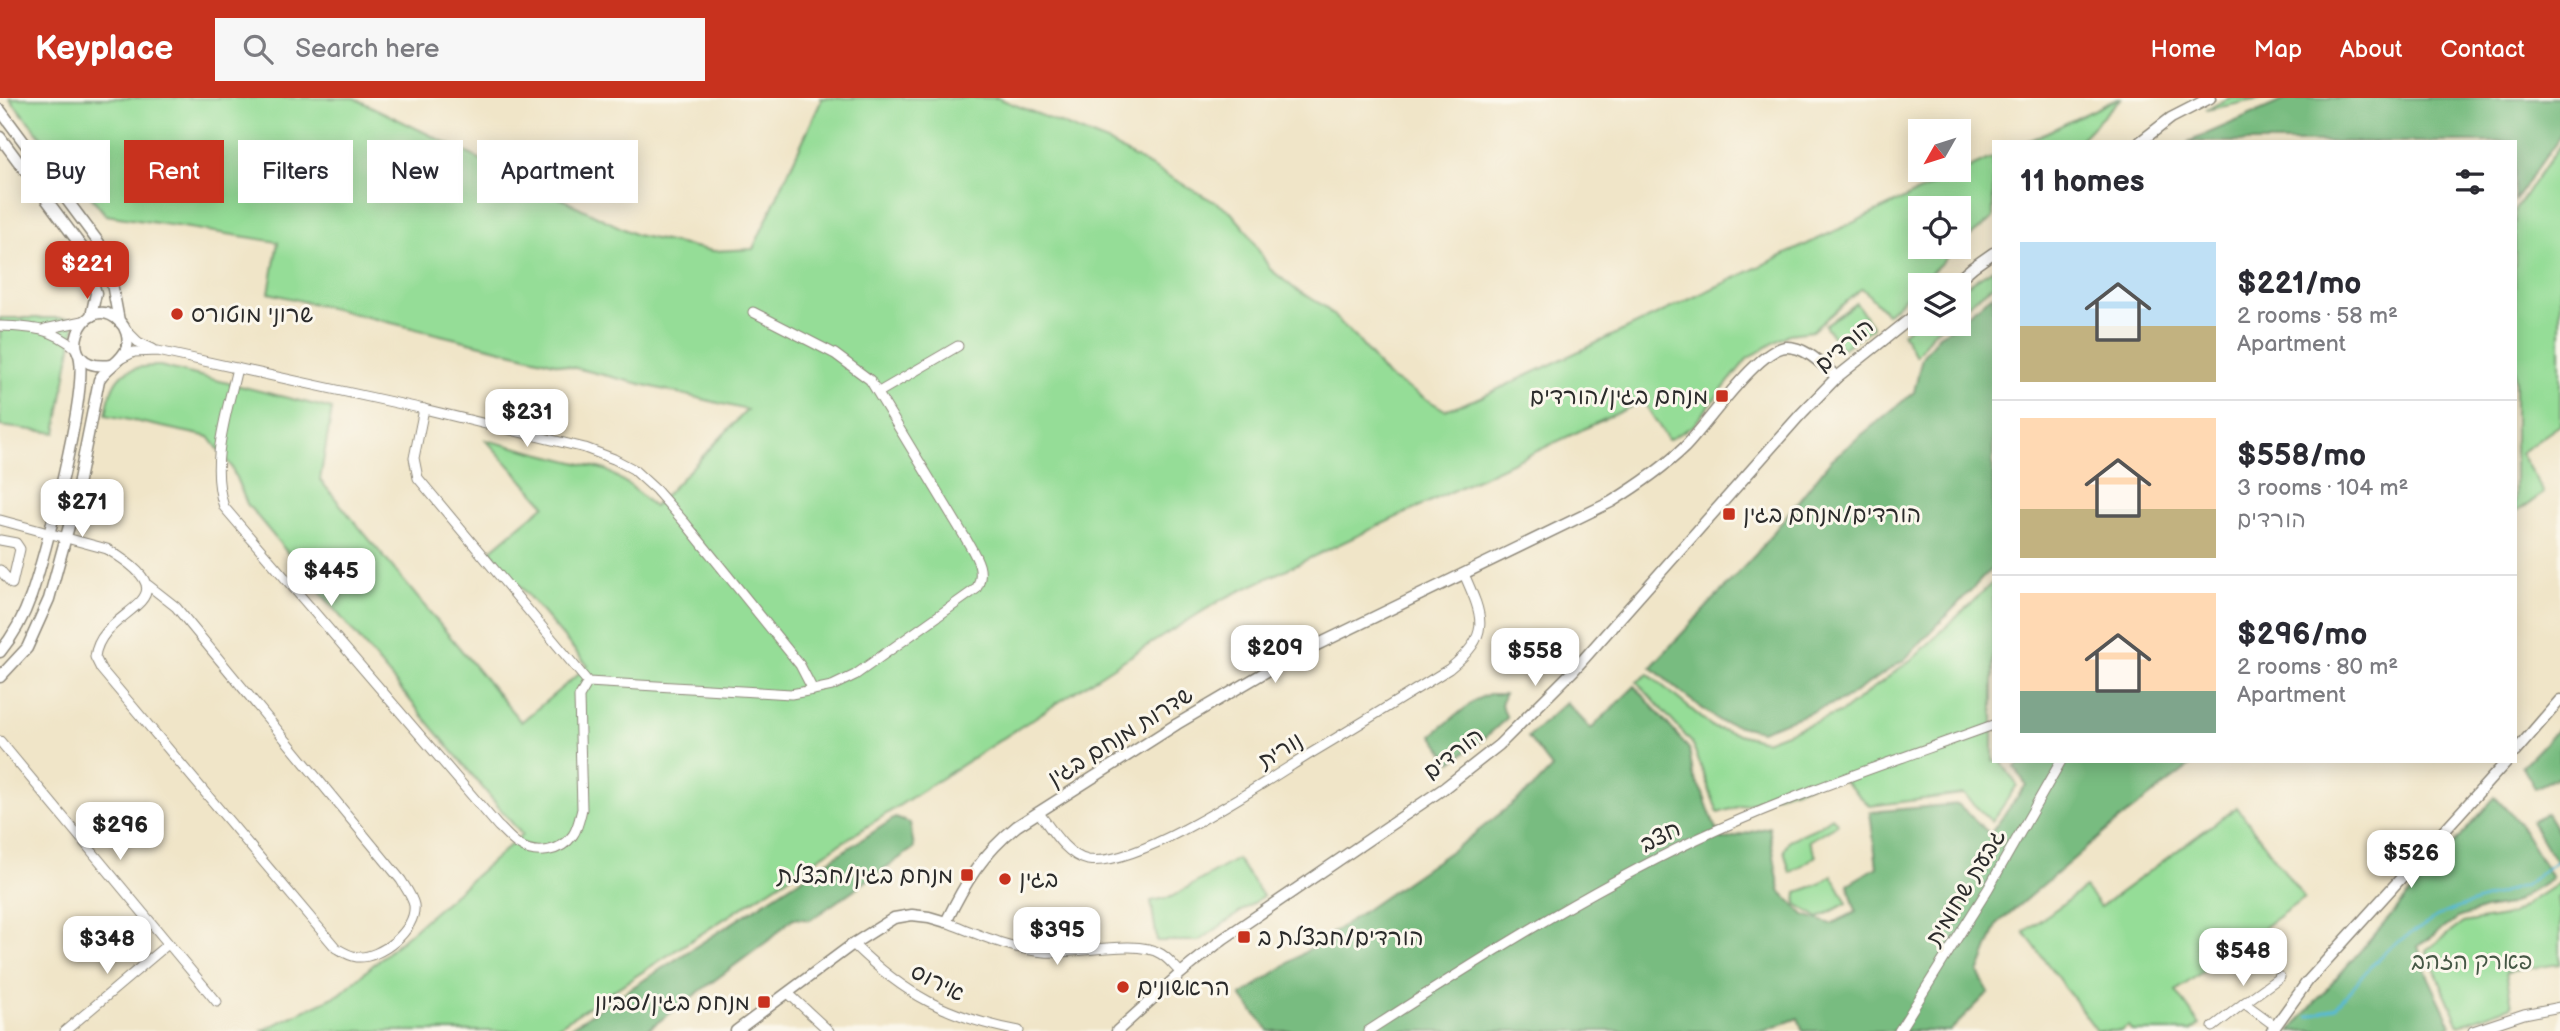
<!DOCTYPE html>
<meta charset="utf-8">
<style>
body{margin:0;font-family:"Balsamiq Sans","Playpen Sans Hebrew",sans-serif;background:#f7f7f7;color:#2b2b33;height:100vh;display:flex;flex-direction:column;font-size:26px;white-space:nowrap}
*{box-sizing:border-box;margin:0}
p{font-size:23px;color:#7c7c81}
.icon{flex:none;width:38px;height:38px;fill:none;stroke:currentColor;stroke-width:2;stroke-linecap:round;stroke-linejoin:round}
.map{position:relative;flex:1;overflow:hidden}
.side{position:absolute;left:1992px;top:42px;width:525px;height:623px;display:flex;flex-direction:column;background:#fff;border-radius:0px;box-shadow:0 4px 18px #0003}
.side>*{flex:none}
.top-card{position:absolute;left:21px;top:42px;width:665px;height:63px;display:flex;gap:14px}
.needle{width:46px;rotate:231deg}
.fabs{position:absolute;left:1908px;top:21px;display:grid;gap:14px}
.fabs a{display:grid;place-items:center;width:63px;height:63px;border-radius:0px;background:#fff;box-shadow:0 4px 18px #0003;font-size:35px}
.price{position:absolute;translate:-50% -60px;padding:0 16px;border-radius:14px;background:#fff;color:#222;font-size:23px;line-height:46px;filter:drop-shadow(0 2px 4px #0008)}
.price::after{content:'';position:absolute;left:50%;top:42px;width:21px;height:16px;margin-left:-10px;background:inherit;clip-path:polygon(0 0,100% 0,50% 100%)}
.price.active{background:#c8321e;color:#fff}
ul{padding:0;list-style:none}
li{display:flex;align-items:center;gap:21px;height:175px;padding:0 28px}
li+li{border-top:2px solid #e1e1e2}
li span{display:grid;place-items:center;flex:none;width:196px;height:140px;border-radius:0px;color:#555}
li>.icon{margin-inline-start:auto}
span .icon{width:84px;height:84px;fill:#fffc;stroke-width:1}
li b{font-size:30px}
h2{display:flex;justify-content:space-between;align-items:center;height:84px;padding:0 28px;font-size:30px}
.tag{padding:0 24px;border-radius:0px;background:#fff;box-shadow:0 4px 18px #0003;font-size:24px;line-height:63px}
.tag.active{background:#c8321e;color:#fff}
header{display:flex;align-items:center;gap:42px;box-sizing:border-box;height:98px;padding:0 35px;background:#c8321e;color:#fff}
header strong{font-size:33px}
nav{display:flex;gap:38px;margin-inline-start:auto;font-size:24px}
.search{width:490px;height:63px;background:#f7f7f7;display:flex;align-items:center;gap:18px;box-sizing:border-box;padding:0 24px;border-radius:0px;color:#7c7c81;font-size:26px}
.map>svg:first-child{display:block}
.green{fill:#95dd97;stroke:#608461;stroke-width:2}
.forest{fill:#78bc80;stroke:#527456;stroke-width:2}
.lines{fill:none;stroke-linecap:round;stroke-linejoin:round}
.stream{stroke:#57b9d6;stroke-width:2.5}
.minor-casing{stroke:#8e887a;stroke-width:11}
.tertiary-casing{stroke:#8e887a;stroke-width:13}
.minor{stroke:#fff;stroke-width:9}
.tertiary{stroke:#fff;stroke-width:10}
.poi-dot{fill:#c8321e;stroke:#fbf7ec;stroke-width:2.5}
.labels{text-anchor:middle;stroke-width:6;stroke-linejoin:round;paint-order:stroke}
.poi-label{font-size:23px;fill:#2b2b2b;stroke:#fbf7ec;text-anchor:start}
.street-label{font-size:23px;fill:#2b2b2b;stroke:#fbf7ec}
.park-label{font-size:23px;fill:#465846;stroke:#fbf7ec}
</style>
<header>
<strong>Keyplace</strong>
<div class="search"><svg class="icon" aria-label="search" viewBox="0 0 24 24"><circle cx="10" cy="10" r="6"/><path d="M15 15l6 6"/></svg>Search here</div>
<nav><a>Home</a><a>Map</a><a>About</a><a>Contact</a></nav>
</header>
<div class="map">
<svg width="2560" height="933" viewBox="0 0 2560 933">
<rect width="100%" height="100%" fill="#fbf7ec"/>
<filter id="ink" filterUnits="userSpaceOnUse"><feTurbulence type="fractalNoise" baseFrequency=".0143" numOctaves="2"/><feDisplacementMap in="SourceGraphic" scale="14" xChannelSelector="R" yChannelSelector="G"/><feConvolveMatrix kernelMatrix="1 2 1 2 8 2 1 2 1" color-interpolation-filters="sRGB"/></filter>
<filter id="wash" filterUnits="userSpaceOnUse"><feTurbulence type="fractalNoise" baseFrequency=".00686" numOctaves="4" result="noise"/><feDisplacementMap in="SourceGraphic" scale="28" xChannelSelector="R" yChannelSelector="G"/><feGaussianBlur stdDeviation="1.57" result="paint"/><feColorMatrix in="noise" values="0 0 0 0 0 0 0 0 0 0 0 0 0 0 0 0 0 1.4 0 .05"/><feComposite in="paint" operator="in"/></filter>
<g filter="url(#wash)">
<rect width="100%" height="100%" fill="#f0e5c8"/>
<g class="green">
<path d="M 9,0 L 354,0 L 636,137 L 713,153 L 753,151 L 822,1 L 819,0 L 998,0 L 1107,44 L 1229,112 L 1247,133 L 1270,171 L 1295,191 L 1324,208 L 1357,241 L 1387,278 L 1445,312 L 1479,300 L 1993,59 L 1993,120 L 1958,148 L 1958,110 L 1920,110 L 1920,149 L 1958,149 L 1887,216 L 1862,190 L 1812,233 L 1789,236 L 1747,261 L 1693,328 L 1668,342 L 1643,303 L 1221,502 L 1113,569 L 551,933 L 261,933 L 340,896 L 522,737 L 247,406 L 231,368 L 209,339 L 106,317 C 112,280 120,267 160,268 L 332,311 L 320,382 L 521,624 L 588,568 L 490,453 L 545,407 L 486,342 L 606,372 L 632,389 L 654,409 L 747,312 L 269,195 L 278,144 L 106,117 Z"/>
<path d="M 2119,0 L 2121,0 L 2078,44 L 2026,44 Z"/>
<path d="M 2229,0 L 2265,0 L 2206,12 Z"/>
<path d="M 2560,47 L 2560,327 L 2520,355 L 2544,395 L 2515,415 L 2515,112 Z"/>
<path d="M 1993,171 L 1993,187 L 1958,214 L 1958,193 Z"/>
<path d="M 1856,205 L 1873,229 L 1842,251 L 1825,227 Z"/>
<path d="M 0,220 L 76,220 L 56,335 L 0,328 Z"/>
<path d="M 1920,222 L 1920,226 L 1944,226 L 1933,234 L 1916,258 L 1902,235 Z"/>
<path d="M 1993,484 L 1993,663 L 2004,663 L 2002,665 L 2017,687 L 1992,724 L 1963,696 L 1870,708 L 1839,678 L 1718,715 L 1692,645 L 1637,584 L 1648,576 L 1714,630 L 1765,643 L 1842,614 L 1917,557 Z"/>
<path d="M 2237,709 L 2304,800 L 2176,893 L 2200,927 L 2191,933 L 2132,933 L 2128,928 L 2121,933 L 2097,933 L 2024,834 L 2085,790 L 2100,809 Z"/>
<path d="M 1832,719 L 1838,726 L 1809,743 L 1816,758 L 1790,775 L 1784,752 L 1789,742 L 1818,729 Z"/>
<path d="M 1237,761 L 1263,798 L 1199,843 L 1157,843 L 1151,803 L 1171,799 Z"/>
<path d="M 1832,777 L 1847,805 L 1819,820 L 1796,806 L 1797,794 L 1820,786 Z"/>
<path d="M 2560,784 L 2560,799 L 2557,800 L 2560,819 L 2560,866 L 2506,874 L 2512,908 L 2459,927 L 2426,852 L 2463,825 L 2510,817 Z"/>
</g>
<g class="forest">
<path d="M 2289,0 L 2560,0 L 2560,38 L 2515,102 L 2515,44 L 2188,44 Z"/>
<path d="M 1993,197 L 1993,469 L 1904,562 L 1843,602 L 1761,633 L 1721,624 L 1684,597 L 1651,569 L 1756,456 L 1831,362 L 1914,294 L 1922,259 L 1939,237 L 1958,226 L 1958,223 Z"/>
<path d="M 1635,588 L 1689,651 L 1693,677 L 1703,696 L 1715,729 L 1723,742 L 1769,729 L 1780,793 L 1804,817 L 1831,826 L 1856,814 L 1848,786 L 1877,769 L 1870,714 L 1958,706 L 1990,736 L 2026,687 L 2015,669 L 2022,663 L 2196,663 L 2117,724 L 1998,825 L 1978,875 L 1989,894 L 1950,933 L 1803,933 L 1798,920 L 1764,933 L 1269,933 L 1241,898 L 1464,744 L 1534,689 L 1552,670 L 1528,639 L 1566,604 L 1591,631 Z"/>
<path d="M 1489,596 L 1504,596 L 1501,607 L 1507,620 L 1480,644 L 1451,664 L 1432,637 L 1475,602 Z"/>
<path d="M 2560,629 L 2560,678 L 2535,690 L 2522,668 Z"/>
<path d="M 2495,699 L 2519,725 L 2552,780 L 2509,807 L 2485,811 L 2458,820 L 2418,848 L 2426,874 L 2451,927 L 2443,933 L 2290,933 Z"/>
<path d="M 2547,715 L 2560,736 L 2560,766 L 2554,762 L 2531,723 Z"/>
<path d="M 895,720 L 910,725 L 914,750 L 810,822 L 793,820 L 769,842 L 646,933 L 565,933 Z"/>
</g>
<g class="lines">
<path class="stream" d="M 2308,919 L 2336,909 L 2370,869 L 2394,846 L 2444,815 L 2525,787 L 2560,760"/>
</g>
</g>
<g filter="url(#ink)">
<g class="lines">
<defs>
<g id="minor">
<path d="M 0,228 C 32,229 52,230 77,251"/>
<path d="M 45,231 L 83,223"/>
<path d="M 125,231 L 138,244 L 153,251"/>
<path d="M 120,261 L 134,254 L 158,253 L 424,311 L 585,350 L 614,361 L 633,371 L 656,392 L 686,426 L 800,567 L 813,592"/>
<path d="M 237,270 C 227,315 209,364 224,409 L 498,728 C 505,734 511,742 519,747 C 536,758 561,754 573,737 C 578,730 580,719 582,711 L 579,599 L 588,584"/>
<path d="M 879,294 L 958,248"/>
<path d="M 424,311 L 414,360 L 418,380 L 588,584 L 791,596 L 813,592 L 832,588 L 855,577 L 976,491 C 987,473 975,457 966,441 L 870,282 L 835,256 L 753,214"/>
<path d="M 0,422 L 107,451 C 200,507 101,506 95,559 L 101,571 L 336,850 C 343,854 349,858 357,859 C 380,861 417,832 414,807 C 412,798 405,789 401,782 L 176,509 L 148,487"/>
<path d="M 0,442 L 16,445 L 20,451 L 12,486 L 0,472"/>
<path d="M 0,643 L 217,904"/>
<path d="M 1039,715 C 1051,731 1067,758 1088,762 C 1138,770 1263,685 1308,657 C 1355,629 1402,600 1449,571 C 1491,537 1484,521 1464,476"/>
<path d="M 946,824 C 978,836 1010,851 1044,854 C 1076,857 1136,840 1161,856 C 1169,861 1175,869 1181,875"/>
<path d="M 853,846 C 905,897 947,919 1019,933"/>
<path d="M 788,895 L 829,933"/>
<path d="M 2244,905 L 2280,879"/>
<path d="M 2213,929 L 2244,905 L 2274,927"/>
<path d="M 65,933 L 168,846"/>
<path d="M 1368,933 C 1475,864 1582,796 1697,741 C 1793,696 1894,663 1993,627"/>
<path d="M 1899,933 L 1988,791 L 2061,663"/>
<path d="M 2473,933 L 2524,916 L 2560,909"/>
</g>
<g id="tertiary">
<path d="M 0,12 L 99,145 L 111,180 L 119,223"/>
<path d="M 0,39 L 84,152 L 96,195 L 91,218"/>
<path d="M 2140,44 L 2171,20 L 2210,0"/>
<path d="M 1952,187 L 1973,169 L 1993,155"/>
<path d="M 0,554 C 14,537 24,518 31,498 C 45,458 89,292 79,257"/>
<path d="M 0,579 L 27,550 L 49,501 L 72,417 L 99,282 C 106,269 123,263 127,249 C 129,240 126,229 119,223 C 83,189 48,275 111,267"/>
<path d="M 2515,654 L 2560,602"/>
<path d="M 736,933 L 853,846 L 894,820 L 912,817 L 929,819 L 946,824 C 965,785 982,756 1017,728 L 1177,626 L 1286,562 L 1611,404 C 1637,388 1662,371 1685,349 C 1706,328 1759,249 1787,249 C 1807,249 1823,268 1837,279"/>
<path d="M 1117,933 L 1181,875 L 1223,841 L 1443,691 L 1499,647 L 1574,572 L 1800,317 L 1837,279 L 1920,213"/>
<path d="M 2272,933 L 2307,884 L 2507,663"/>
</g>
</defs>
<use href="#minor" class="minor-casing"/>
<use href="#tertiary" class="tertiary-casing"/>
<use href="#minor" class="minor"/>
<use href="#tertiary" class="tertiary"/>
</g>
</g>
<g class="poi-dot">
<circle cx="177" cy="216" r="7"/>
<rect x="1715" y="291" width="14" height="14" rx="3.5"/>
<rect x="1722" y="409" width="14" height="14" rx="3.5"/>
<rect x="960" y="770" width="14" height="14" rx="3.5"/>
<circle cx="1005" cy="781" r="7"/>
<rect x="1237" y="832" width="14" height="14" rx="3.5"/>
<circle cx="1123" cy="889" r="7"/>
<rect x="757" y="897" width="14" height="14" rx="3.5"/>
</g>
<g class="labels">
<g class="poi-label">
<text x="191" y="224">שרוני מוטורס</text>
<text x="1708" y="306" text-anchor="end">מנחם בגין/הורדים</text>
<text x="1743" y="424">הורדים/מנחם בגין</text>
<text x="953" y="785" text-anchor="end">מנחם בגין/חבצלת</text>
<text x="1019" y="789">בגין</text>
<text x="1258" y="847">הורדים/חבצלת ב</text>
<text x="1137" y="897">הראשונים</text>
<text x="750" y="912" text-anchor="end">מנחם בגין/סביון</text>
</g>
<g class="street-label">
<text transform="translate(1844 247) rotate(-41)" y="8">הורדים</text>
<text transform="translate(1120 638) rotate(-32)" y="8">שדרות מנחם בגין</text>
<text transform="translate(1280 652) rotate(-32)" y="8">נורית</text>
<text transform="translate(1453 655) rotate(-38)" y="8">הורדים</text>
<text transform="translate(1660 738) rotate(-27)" y="8">חצב</text>
<text transform="translate(1965 789) rotate(-59)" y="8">גבעת שחומית</text>
<text transform="translate(938 884) rotate(27)" y="8">אירוס</text>
</g>
<g class="park-label">
<text x="2472" y="871">פארק הזהב</text>
</g>
</g>
</svg>
<div class="fabs">
<a><svg class="needle" viewBox="-14 -14 28 28"><path d="M0-13l5 13h-10z" fill="#e53935"/><path d="M0 13l5-13h-10z" fill="#7c7c81"/></svg></a>
<a><svg class="icon" aria-label="locate" viewBox="0 0 24 24"><circle cx="12" cy="12" r="6"/><path d="M12 2v4M12 18v4M2 12h4M18 12h4"/></svg></a>
<a><svg class="icon" aria-label="layers" viewBox="0 0 24 24"><path d="M12 4l9 5-9 5-9-5zM3 14l9 5 9-5"/></svg></a>
</div>
<b class="price active" style="left:87px;top:203px">$221</b>
<b class="price" style="left:527px;top:351px">$231</b>
<b class="price" style="left:82px;top:441px">$271</b>
<b class="price" style="left:331px;top:510px">$445</b>
<b class="price" style="left:1275px;top:587px">$209</b>
<b class="price" style="left:1535px;top:590px">$558</b>
<b class="price" style="left:120px;top:764px">$296</b>
<b class="price" style="left:2411px;top:792px">$526</b>
<b class="price" style="left:1057px;top:869px">$395</b>
<b class="price" style="left:107px;top:878px">$348</b>
<b class="price" style="left:2243px;top:890px">$548</b>
<div class="top-card">
<a class="tag">Buy</a>
<a class="tag active">Rent</a>
<a class="tag">Filters</a>
<a class="tag">New</a>
<a class="tag">Apartment</a>
</div>
<section class="side">
<h2>11 homes<svg class="icon" aria-label="filters" viewBox="0 0 24 24"><path d="M4 7h16M4 17h16"/><circle cx="9" cy="7" r="2"/><circle cx="15" cy="17" r="2"/></svg></h2>
<ul>
<li><span style="background:linear-gradient(#bfe0f5 60%,#c2b280 0)"><svg class="icon" aria-label="home" viewBox="0 0 24 24"><path d="M3 11l9-7 9 7M6 9v11h12V9"/></svg></span><div><b>$221/mo</b><p>2 rooms · 58 m²</p><p>Apartment</p></div></li>
<li><span style="background:linear-gradient(#ffd9b3 65%,#c2b280 0)"><svg class="icon" aria-label="home" viewBox="0 0 24 24"><path d="M3 11l9-7 9 7M6 9v11h12V9"/></svg></span><div><b>$558/mo</b><p>3 rooms · 104 m²</p><p>הורדים</p></div></li>
<li><span style="background:linear-gradient(#ffd9b3 70%,#7fa58c 0)"><svg class="icon" aria-label="home" viewBox="0 0 24 24"><path d="M3 11l9-7 9 7M6 9v11h12V9"/></svg></span><div><b>$296/mo</b><p>2 rooms · 80 m²</p><p>Apartment</p></div></li>
</ul>
</section>
</div>
